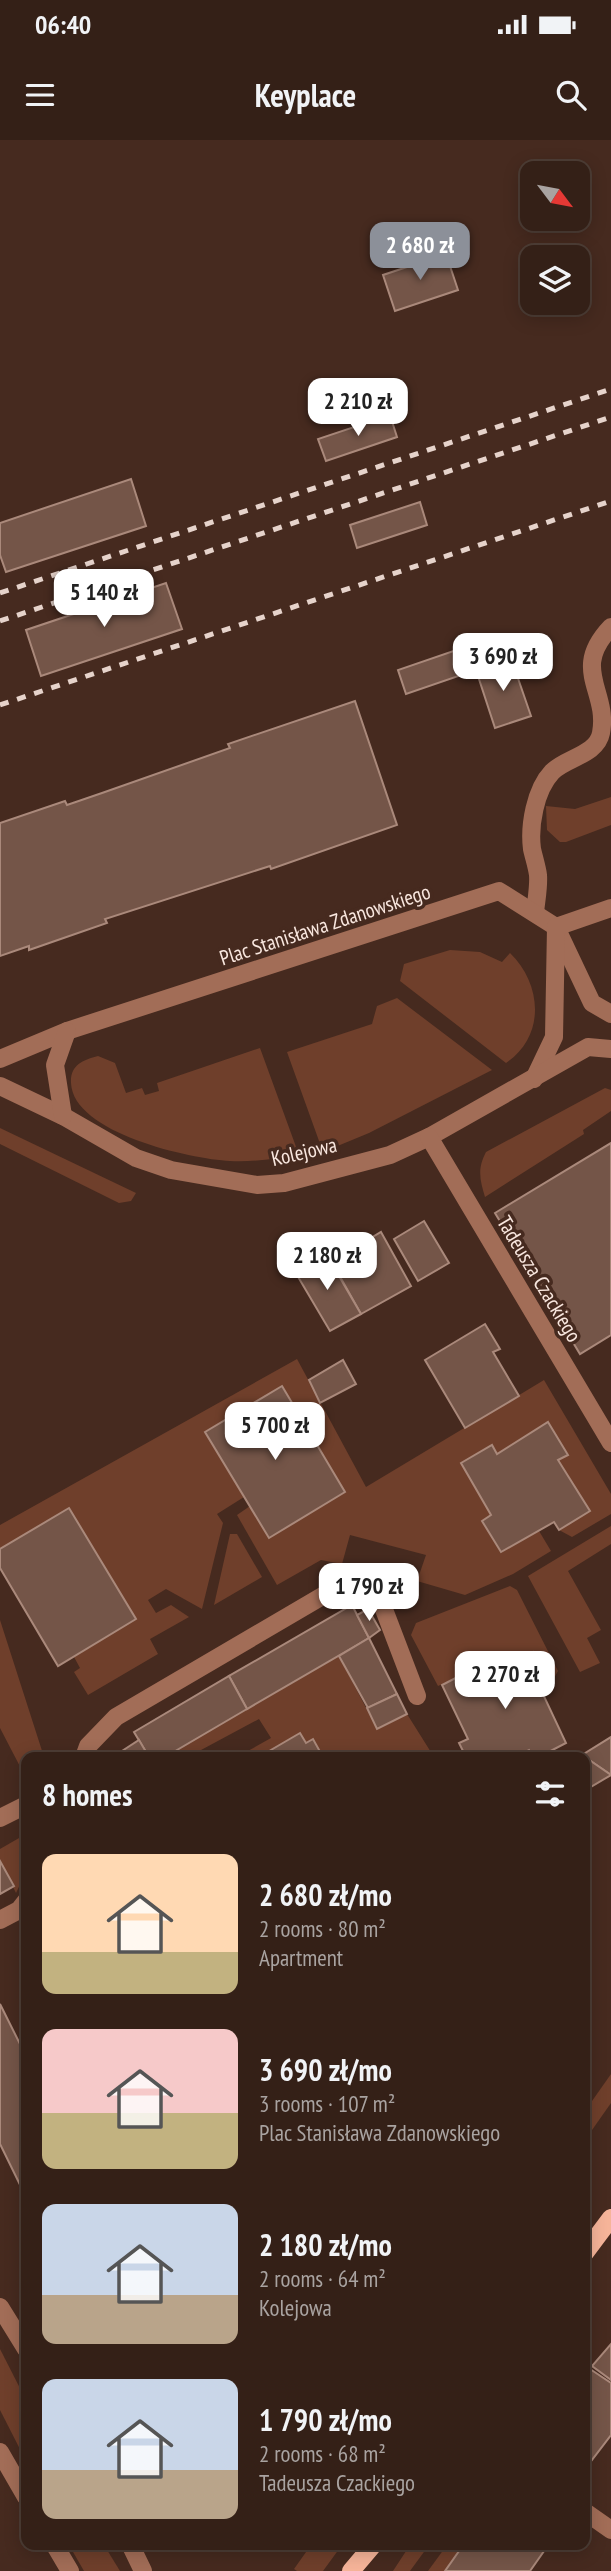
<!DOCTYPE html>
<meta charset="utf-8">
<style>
body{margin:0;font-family:"PT Sans Narrow",sans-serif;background:#3f2d24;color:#f1f3f6;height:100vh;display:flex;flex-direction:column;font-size:26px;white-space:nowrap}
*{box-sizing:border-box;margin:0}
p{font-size:23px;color:#a9a3a1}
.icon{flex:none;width:38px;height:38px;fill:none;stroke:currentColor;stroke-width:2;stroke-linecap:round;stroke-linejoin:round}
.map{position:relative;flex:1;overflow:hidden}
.side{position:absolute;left:21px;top:1612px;width:569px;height:798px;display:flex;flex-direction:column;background:#342017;border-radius:14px;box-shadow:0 4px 18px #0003,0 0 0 2px #4e3e36}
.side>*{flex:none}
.needle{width:46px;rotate:122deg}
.tools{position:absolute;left:520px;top:21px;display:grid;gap:14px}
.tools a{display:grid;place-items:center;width:70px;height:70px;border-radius:14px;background:#342017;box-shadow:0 4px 18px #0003,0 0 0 2px #4e3e36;font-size:35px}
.price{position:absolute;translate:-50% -60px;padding:0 16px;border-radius:14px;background:#fff;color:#222;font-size:23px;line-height:46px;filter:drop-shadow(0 2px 4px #0008)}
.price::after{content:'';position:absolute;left:50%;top:42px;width:21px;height:16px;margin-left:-10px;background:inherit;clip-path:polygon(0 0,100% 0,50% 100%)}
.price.on{background:#8c9099;color:#fff}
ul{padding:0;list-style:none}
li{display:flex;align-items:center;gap:21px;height:175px;padding:0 21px}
li span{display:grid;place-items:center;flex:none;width:196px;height:140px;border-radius:14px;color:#555}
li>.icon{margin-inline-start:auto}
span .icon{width:84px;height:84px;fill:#fffc;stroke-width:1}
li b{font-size:30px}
h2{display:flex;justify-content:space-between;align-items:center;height:84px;padding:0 21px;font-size:30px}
.status{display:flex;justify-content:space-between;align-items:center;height:49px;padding:0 35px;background:#342017;direction:ltr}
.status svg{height:19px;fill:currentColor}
header{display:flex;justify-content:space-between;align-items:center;height:91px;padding:0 21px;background:#342017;font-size:32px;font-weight:600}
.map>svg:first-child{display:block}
.green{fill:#6f3f2b}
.building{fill:#745548;stroke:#aa897b;stroke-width:2}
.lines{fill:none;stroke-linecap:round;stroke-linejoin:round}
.minor{stroke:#a26d57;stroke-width:18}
.major{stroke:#f6b499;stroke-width:18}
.rail{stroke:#e6d3cb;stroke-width:5;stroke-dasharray:9 9;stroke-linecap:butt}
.labels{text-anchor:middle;stroke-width:7;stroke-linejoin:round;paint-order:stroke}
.street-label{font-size:21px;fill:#f9e7df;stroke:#462a1f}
</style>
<div class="status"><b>06:40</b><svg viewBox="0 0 49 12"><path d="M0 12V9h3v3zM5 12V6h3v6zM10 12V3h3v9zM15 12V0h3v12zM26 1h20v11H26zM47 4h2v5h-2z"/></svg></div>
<header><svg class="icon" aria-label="menu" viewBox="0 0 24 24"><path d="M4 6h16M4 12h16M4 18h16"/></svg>Keyplace<svg class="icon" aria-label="search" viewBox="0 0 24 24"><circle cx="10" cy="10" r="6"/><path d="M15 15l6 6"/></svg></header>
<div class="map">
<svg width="611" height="2431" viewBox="0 0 611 2431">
<rect width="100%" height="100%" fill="#462a1f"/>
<g class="green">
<path d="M 611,657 L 611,685 L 566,702 L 560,702 L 547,690 L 546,666 L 575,669 Z"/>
<path d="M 450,810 L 480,812 L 502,822 L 510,813 C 542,844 546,896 506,923 L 400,841 L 404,824 Z"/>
<path d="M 397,858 L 492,930 L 369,993 L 323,1012 L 287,912 L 372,884 L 377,866 Z"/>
<path d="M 260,908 L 299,1015 C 276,1019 254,1022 230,1021 C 190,1019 73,993 71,943 C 70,925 83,920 98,916 L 115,923 L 126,953 L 142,948 L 145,955 L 159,951 L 157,943 Z"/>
<path d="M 605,948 L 611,950 L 611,971 L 583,990 L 584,994 L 485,1057 C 480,1040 477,1029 486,1012 Z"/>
<path d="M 0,988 L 136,1053 L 131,1061 L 119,1063 L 0,1004 Z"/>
<path d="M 297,1219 L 366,1347 L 544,1240 L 611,1354 L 611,1374 L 572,1397 L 559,1390 L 590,1371 L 558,1320 L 568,1314 L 548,1283 L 497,1314 L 491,1305 L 461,1323 L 491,1375 L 483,1381 L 501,1412 L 539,1391 L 551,1411 L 513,1434 L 465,1455 L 417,1441 L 426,1415 L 350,1395 L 342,1424 L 321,1420 L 277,1445 L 237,1375 L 250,1366 L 269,1398 L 345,1352 L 282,1246 L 206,1292 L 244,1357 L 217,1374 L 223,1383 L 202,1469 L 166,1449 L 148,1460 L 156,1473 L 171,1465 L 189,1477 L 150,1499 L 158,1514 L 88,1555 L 74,1532 L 80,1528 L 74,1517 L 136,1479 L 69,1369 L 0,1409 L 0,1385 Z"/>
<path d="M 611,1386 L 611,1404 L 568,1431 L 601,1490 L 587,1498 L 600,1523 L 580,1532 L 528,1436 Z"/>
<path d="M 230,1394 L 237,1394 L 262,1437 L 214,1465 Z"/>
<path d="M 510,1446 L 517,1450 L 558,1531 L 550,1545 L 533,1512 L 483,1537 L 478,1527 L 438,1546 L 411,1495 L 416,1483 Z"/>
<path d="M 0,1480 L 44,1617 L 26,1617 L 26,1638 L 0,1588 Z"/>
<path d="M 339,1516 L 377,1589 L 407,1574 L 434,1617 L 323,1617 L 313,1600 L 306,1603 L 300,1593 L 259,1617 L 237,1617 L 271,1598 L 259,1579 L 188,1617 L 165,1617 Z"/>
<path d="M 26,1694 L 26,1732 L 16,1753 L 0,1721 L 0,1709 Z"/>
<path d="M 611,1934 L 611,1963 L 585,2000 L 585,1971 Z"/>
<path d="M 0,2209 L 26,2260 L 26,2321 L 0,2270 Z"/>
<path d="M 69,2405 L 104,2405 L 120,2431 L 84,2431 Z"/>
<path d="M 311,2405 L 311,2404 L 342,2405 L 323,2431 L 297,2431 L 294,2429 Z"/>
<path d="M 410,2405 L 429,2405 L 410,2431 L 393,2431 Z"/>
<path d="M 447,2405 L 464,2405 L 445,2431 L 428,2431 Z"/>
</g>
<g class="building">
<path d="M 446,114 L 458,150 L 395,171 L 383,135 Z"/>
<path d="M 390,275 L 397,297 L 326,321 L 318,299 Z"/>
<path d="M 131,339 L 146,386 L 6,432 L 0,415 L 0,383 Z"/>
<path d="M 420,362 L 427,385 L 357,408 L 350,385 Z"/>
<path d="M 166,443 L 182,489 L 41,536 L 26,490 Z"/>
<path d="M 471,505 L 479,529 L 406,554 L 398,530 Z"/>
<path d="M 511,518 L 531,576 L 495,588 L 476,530 Z"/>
<path d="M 355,561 L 397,685 L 271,729 L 270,726 L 105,779 L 107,783 L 29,810 L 29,806 L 0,816 L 0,683 L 65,661 L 67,665 L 102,653 L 230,608 L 228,604 Z"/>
<path d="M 611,1003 L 611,1195 L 580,1214 L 495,1073 Z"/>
<path d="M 424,1081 L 449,1123 L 418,1141 L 394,1099 Z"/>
<path d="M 381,1092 L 411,1146 L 361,1174 L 334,1126 L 344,1120 L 341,1116 Z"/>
<path d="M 325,1112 L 361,1174 L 330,1191 L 294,1130 Z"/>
<path d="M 485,1184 L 500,1209 L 493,1212 L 519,1256 L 465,1288 L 425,1220 Z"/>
<path d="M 343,1220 L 356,1244 L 320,1263 L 309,1240 Z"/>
<path d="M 282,1246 L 345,1352 L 269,1398 L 205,1292 Z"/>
<path d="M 548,1282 L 568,1315 L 558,1320 L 590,1371 L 559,1390 L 554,1382 L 501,1412 L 482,1381 L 491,1375 L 461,1323 L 492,1305 L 497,1314 Z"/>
<path d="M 69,1368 L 136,1479 L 58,1526 L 0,1428 L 0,1409 Z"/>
<path d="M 352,1465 L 369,1498 L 247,1569 L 229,1536 Z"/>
<path d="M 368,1469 L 380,1490 L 369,1498 L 357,1475 Z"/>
<path d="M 369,1498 L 397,1554 L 368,1568 L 339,1516 Z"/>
<path d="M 533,1512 L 550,1545 L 541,1550 L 566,1603 L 539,1617 L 532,1617 L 529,1610 L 515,1617 L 466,1617 L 459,1603 L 468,1599 L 442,1545 L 479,1526 L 483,1537 Z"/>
<path d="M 229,1536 L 247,1569 L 165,1617 L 149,1617 L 134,1592 Z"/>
<path d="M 397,1554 L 407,1574 L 377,1589 L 367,1568 Z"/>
<path d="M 300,1593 L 306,1603 L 313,1599 L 323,1617 L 259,1617 Z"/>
<path d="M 611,1597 L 611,1635 L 582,1615 Z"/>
<path d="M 139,1600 L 149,1617 L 126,1617 L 122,1611 Z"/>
<path d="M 582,1615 L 611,1635 L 584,1651 L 584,1617 L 578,1617 Z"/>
<path d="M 0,1721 L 14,1746 L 0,1754 Z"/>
<path d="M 0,1864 L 26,1916 L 26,2057 L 0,2004 Z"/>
<path d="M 611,2204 L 611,2240 L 592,2226 Z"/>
<path d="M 590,2229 L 611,2243 L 611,2295 L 585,2329 L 584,2237 Z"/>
<path d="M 464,2404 L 549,2404 L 530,2431 L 445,2431 Z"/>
</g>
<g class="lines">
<g class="minor">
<path d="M 535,773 C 536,761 539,747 538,735 C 537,727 534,718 532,709 C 529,686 535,650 552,632 C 565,618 597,615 601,593 C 609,550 570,530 611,487"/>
<path d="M 0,919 L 67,891 L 499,751 L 556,787 L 592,863 L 611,874"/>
<path d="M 534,939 L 554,897 L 556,787 L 611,768"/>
<path d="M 0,946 L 63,976 L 136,1018 L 171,1030 L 257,1045 L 284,1043 L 390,1015 L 429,997 L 588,907 L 611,909"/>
<path d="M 63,976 L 55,925 L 67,891"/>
<path d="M 429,997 L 611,1303"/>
<path d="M 84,1617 L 88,1606 L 116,1577 L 331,1451 C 349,1449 364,1451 380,1459 L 417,1556"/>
<path d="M 0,1678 L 26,1665"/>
<path d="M 0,1780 L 19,1770 L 26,1761"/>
<path d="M 0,2167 L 26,2209"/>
<path d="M 0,2312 L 26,2357"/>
<path d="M 584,2371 L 611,2390"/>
<path d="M 54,2404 L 70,2431"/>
<path d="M 130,2404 L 143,2431"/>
</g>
<g class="major">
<path d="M 584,2114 L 611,2078"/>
<path d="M 351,2431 L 374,2404"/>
</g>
<g class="rail">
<path d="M 0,453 L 611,249"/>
<path d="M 0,481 L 611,277"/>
<path d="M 0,565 L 611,361"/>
</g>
</g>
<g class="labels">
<g class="street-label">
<text transform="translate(325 785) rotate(-18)" y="7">Plac Stanisława Zdanowskiego</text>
<text transform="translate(304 1012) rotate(-13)" y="7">Kolejowa</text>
<text transform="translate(539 1139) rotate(59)" y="7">Tadeusza Czackiego</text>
</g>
</g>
</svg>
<div class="tools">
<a><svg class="needle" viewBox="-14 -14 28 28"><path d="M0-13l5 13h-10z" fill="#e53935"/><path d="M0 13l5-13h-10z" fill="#a9a3a1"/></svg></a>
<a><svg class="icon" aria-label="layers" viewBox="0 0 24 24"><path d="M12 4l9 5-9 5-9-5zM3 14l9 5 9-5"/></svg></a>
</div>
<b class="price on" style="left:420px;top:142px">2 680 zł</b>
<b class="price" style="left:358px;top:298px">2 210 zł</b>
<b class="price" style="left:104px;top:489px">5 140 zł</b>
<b class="price" style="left:503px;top:553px">3 690 zł</b>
<b class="price" style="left:327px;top:1152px">2 180 zł</b>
<b class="price" style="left:275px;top:1322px">5 700 zł</b>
<b class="price" style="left:369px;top:1483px">1 790 zł</b>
<b class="price" style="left:505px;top:1571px">2 270 zł</b>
<section class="side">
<h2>8 homes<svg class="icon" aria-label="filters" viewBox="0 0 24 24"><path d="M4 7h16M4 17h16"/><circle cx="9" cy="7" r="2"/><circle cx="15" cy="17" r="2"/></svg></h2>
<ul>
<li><span style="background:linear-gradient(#ffd9b3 70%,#c2b280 0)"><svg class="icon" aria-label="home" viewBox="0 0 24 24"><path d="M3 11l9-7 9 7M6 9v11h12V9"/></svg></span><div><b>2 680 zł/mo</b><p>2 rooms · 80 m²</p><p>Apartment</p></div></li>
<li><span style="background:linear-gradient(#f6c9c9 60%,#c2b280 0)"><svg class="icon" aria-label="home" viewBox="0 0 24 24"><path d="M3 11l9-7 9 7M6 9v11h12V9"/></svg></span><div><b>3 690 zł/mo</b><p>3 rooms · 107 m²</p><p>Plac Stanisława Zdanowskiego</p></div></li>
<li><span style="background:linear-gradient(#c9d6e8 65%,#b9a48a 0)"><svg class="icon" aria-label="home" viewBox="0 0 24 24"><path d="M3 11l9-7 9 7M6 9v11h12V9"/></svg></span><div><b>2 180 zł/mo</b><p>2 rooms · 64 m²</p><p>Kolejowa</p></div></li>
<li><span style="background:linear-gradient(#c9d6e8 65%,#b9a48a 0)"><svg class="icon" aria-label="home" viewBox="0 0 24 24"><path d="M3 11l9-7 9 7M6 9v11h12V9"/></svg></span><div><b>1 790 zł/mo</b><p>2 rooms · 68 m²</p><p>Tadeusza Czackiego</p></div></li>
</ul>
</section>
</div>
